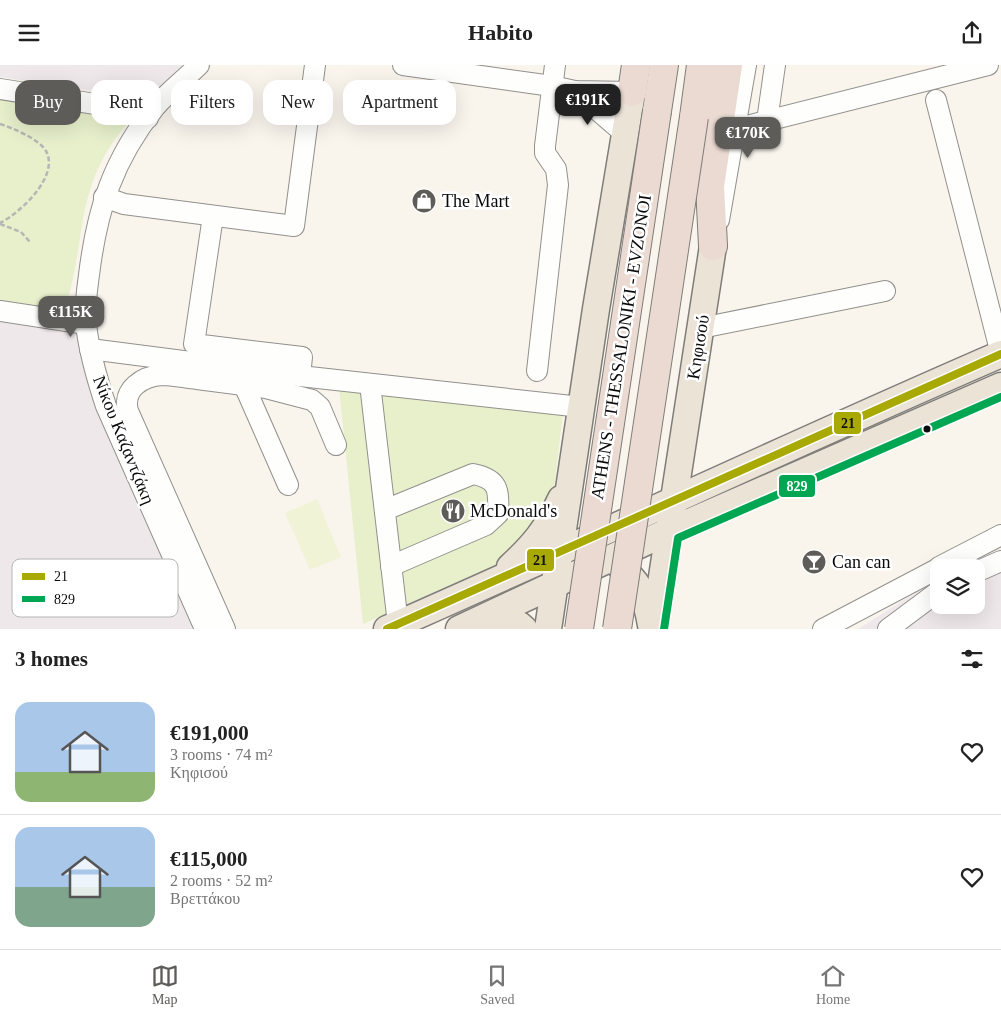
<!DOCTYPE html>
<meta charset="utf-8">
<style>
body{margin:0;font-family:Georgia,serif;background:#f6f6f6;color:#222;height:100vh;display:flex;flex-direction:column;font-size:19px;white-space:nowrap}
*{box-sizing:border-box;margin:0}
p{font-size:16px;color:#767676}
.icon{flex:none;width:28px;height:28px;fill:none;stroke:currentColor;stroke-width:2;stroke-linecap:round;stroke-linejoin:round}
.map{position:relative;height:564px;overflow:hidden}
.panel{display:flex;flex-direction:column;background:#fff;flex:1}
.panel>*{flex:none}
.banner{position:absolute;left:15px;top:15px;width:500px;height:45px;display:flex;gap:10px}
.fabs{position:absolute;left:930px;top:494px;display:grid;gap:10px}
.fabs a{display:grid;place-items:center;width:55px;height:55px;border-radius:10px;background:#fff;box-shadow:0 5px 20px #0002;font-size:25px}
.price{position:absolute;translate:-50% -42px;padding:0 11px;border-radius:10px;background:#5e5c59;color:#fff;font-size:16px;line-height:32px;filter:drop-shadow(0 1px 2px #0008)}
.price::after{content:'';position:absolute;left:50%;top:30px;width:15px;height:11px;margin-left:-8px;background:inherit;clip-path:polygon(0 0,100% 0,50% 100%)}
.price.selected{background:#222;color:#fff}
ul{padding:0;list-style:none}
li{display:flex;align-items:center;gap:15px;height:125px;padding:0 15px}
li+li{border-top:1px solid #e0e0e0}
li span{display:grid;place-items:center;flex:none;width:140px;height:100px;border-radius:15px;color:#555}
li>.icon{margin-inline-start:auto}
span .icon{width:60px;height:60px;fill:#fffc;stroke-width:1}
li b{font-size:21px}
h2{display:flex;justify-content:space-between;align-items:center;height:60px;padding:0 15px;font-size:21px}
.tag{padding:0 18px;border-radius:15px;background:#fff;box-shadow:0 5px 20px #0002;font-size:18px;line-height:45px}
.tag.selected{background:#5e5c59;color:#fff}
header{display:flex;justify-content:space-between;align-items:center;height:65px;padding:0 15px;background:#fff;font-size:22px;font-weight:800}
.menu{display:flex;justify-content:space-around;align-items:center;height:70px;border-top:1px solid #e0e0e0;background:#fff;font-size:14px;color:#767676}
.menu a{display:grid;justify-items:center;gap:2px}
.menu .selected{color:#5e5c59}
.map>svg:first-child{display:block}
.industrial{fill:#efe8eb}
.green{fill:#e7f0cb}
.pitch{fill:#f0f3d5}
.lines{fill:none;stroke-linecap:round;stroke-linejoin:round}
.minor-casing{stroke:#92908c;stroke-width:22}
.major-casing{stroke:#7f7d7a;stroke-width:29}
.highway-casing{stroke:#7f7d7a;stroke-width:30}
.path{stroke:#b7b6b5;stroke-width:2.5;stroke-dasharray:5 2.5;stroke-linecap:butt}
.minor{stroke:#fefefc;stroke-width:20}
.major{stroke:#ebe3d6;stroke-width:26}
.highway{stroke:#eadad2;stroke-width:28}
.highway-bridge-casing{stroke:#7f7d7a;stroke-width:30;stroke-linecap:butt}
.highway-bridge{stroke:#eadad2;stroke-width:28}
.bus-1-casing{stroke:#fff;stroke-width:11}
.bus-2-casing{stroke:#fff;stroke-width:11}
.bus-1{stroke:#a9a904;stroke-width:8}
.bus-2{stroke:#00a651;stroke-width:8}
.bus-dot{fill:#0a0a0a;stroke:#fff;stroke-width:2}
.labels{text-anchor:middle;stroke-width:5;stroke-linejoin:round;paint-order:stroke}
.poi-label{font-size:18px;fill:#0a0a0a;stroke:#fff;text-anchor:start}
.street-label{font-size:18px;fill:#0a0a0a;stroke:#fff}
.key{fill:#fff;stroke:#b6b6b6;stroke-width:1}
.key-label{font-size:14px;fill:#0a0a0a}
.line-badge{stroke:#fff;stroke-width:2}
.badge-label{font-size:14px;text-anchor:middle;font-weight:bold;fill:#fff}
.pale-badge-label{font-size:14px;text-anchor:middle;font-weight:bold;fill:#111}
</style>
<header><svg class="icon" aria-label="menu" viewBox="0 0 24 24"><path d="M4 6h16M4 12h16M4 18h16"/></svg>Habito<svg class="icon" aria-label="share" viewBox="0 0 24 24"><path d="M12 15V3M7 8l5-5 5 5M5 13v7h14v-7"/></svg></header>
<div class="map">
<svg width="1001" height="564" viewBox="0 0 1001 564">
<rect width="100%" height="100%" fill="#f9f5ed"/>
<g class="industrial">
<path d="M 0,0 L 182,0 L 147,34 L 0,12 Z"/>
<path d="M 0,251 L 79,265 L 196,564 L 0,564 Z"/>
<path d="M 1001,487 L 1001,564 L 858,564 L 907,533 L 939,517 L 939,540 L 976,540 L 976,502 Z"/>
</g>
<g class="green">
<path d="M 0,34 L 128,55 L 128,58 C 107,82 95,105 87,136 C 80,158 75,231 62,243 L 0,236 Z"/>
<path d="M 339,322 L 563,348 L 554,424 L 511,493 L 363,559 Z"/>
</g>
<path class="pitch" d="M 317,434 L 341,492 L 310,505 L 285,448 Z"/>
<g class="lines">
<defs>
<g id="minor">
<path d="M 199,0 C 185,14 168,27 155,42 C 113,95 97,144 89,210 C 87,225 84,244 86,259 C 89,287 97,314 106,341 L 205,564"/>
<path d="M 403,0 L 552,21 L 575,26 L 632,27 L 631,12"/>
<path d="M 0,24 L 133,45 L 148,53"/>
<path d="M 575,26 L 625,69"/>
<path d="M 936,35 L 1001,289"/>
<path d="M 767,56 L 775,0"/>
<path d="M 735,64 L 988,0"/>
<path d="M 104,132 L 124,139 L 294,161 L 315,0"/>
<path d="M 213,151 L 194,279 L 302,292 L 300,311"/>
<path d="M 719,155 L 746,0"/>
<path d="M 0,246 L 86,259"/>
<path d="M 701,263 L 885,226"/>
<path d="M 90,284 L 300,311 L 581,342"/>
<path d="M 537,306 L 558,120 L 556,104 L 545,88 L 545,81 L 555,0"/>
<path d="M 370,319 L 398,559"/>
<path d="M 244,320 L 288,420"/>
<path d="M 385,445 L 473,409 C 499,414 499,425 498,449 L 486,460 L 391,501"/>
<path d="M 939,502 L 1001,470"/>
<path d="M 976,507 L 1001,496"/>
<path d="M 225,564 L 128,346 C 122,324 143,311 162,310 C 173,310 186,313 197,314 C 220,317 243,320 266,323 L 312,335 L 320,342 L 336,380"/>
<path d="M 823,564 L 939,503"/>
<path d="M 888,564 L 939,526"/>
</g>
<g id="major">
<path d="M 613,494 C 637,516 646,528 651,560"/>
<path d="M 510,502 C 534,480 547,464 561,434"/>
<path d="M 482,557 C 499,554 511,551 524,564"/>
<path d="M 387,564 C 592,474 795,378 1001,289"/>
<path d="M 459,564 L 669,466 L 1001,321"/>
<path d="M 548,564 L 596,244 L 632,27"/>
<path d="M 654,564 L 713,181"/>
</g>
<g id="highway">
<path d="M 632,27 L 636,0"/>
<path d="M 657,46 L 664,0"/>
<path d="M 694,52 L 701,0"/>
<path d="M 713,181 L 710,121 L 728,0"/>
</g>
</defs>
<use href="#minor" class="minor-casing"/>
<use href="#major" class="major-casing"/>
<use href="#highway" class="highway-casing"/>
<g class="path">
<path d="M 0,59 C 13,63 39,74 46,86 C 60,111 20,148 0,158"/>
<path d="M 0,159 L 21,167 L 30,177"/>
</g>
<use href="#minor" class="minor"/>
<use href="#major" class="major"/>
<use href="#highway" class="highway"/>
<defs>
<g id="highway-bridge">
<path d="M 579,564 L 657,46"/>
<path d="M 617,564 L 694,52"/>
</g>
</defs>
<use href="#highway-bridge" class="highway-bridge-casing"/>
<use href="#highway-bridge" class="highway-bridge"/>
<defs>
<path id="bus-1" d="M 387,564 L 1001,289"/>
<path id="bus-2" d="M 664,564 L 678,473 L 1001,332"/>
</defs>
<use href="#bus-1" class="bus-1-casing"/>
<use href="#bus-2" class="bus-2-casing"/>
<use href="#bus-1" class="bus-1"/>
<use href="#bus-2" class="bus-2"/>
</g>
<defs>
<symbol id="shop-disc" viewBox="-11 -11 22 22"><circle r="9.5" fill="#5e5c59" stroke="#fff"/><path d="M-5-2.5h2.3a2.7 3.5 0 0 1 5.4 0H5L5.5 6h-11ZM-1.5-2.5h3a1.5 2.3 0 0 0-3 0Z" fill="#fff"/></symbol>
<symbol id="restaurant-disc" viewBox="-11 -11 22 22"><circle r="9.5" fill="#5e5c59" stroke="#fff"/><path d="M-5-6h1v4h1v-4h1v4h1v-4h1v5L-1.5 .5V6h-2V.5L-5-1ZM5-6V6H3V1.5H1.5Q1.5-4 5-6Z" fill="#fff"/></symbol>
<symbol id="bar-disc" viewBox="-11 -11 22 22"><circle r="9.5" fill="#5e5c59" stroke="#fff"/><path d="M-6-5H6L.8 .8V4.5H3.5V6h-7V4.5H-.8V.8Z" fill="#fff"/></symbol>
</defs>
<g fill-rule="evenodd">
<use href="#shop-disc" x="410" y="122" width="28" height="28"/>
<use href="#restaurant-disc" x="439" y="432" width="28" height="28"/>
<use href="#bar-disc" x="800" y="483" width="28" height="28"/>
</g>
<circle class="bus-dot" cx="927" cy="364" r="4.5"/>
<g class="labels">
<g class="poi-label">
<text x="442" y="142">The Mart</text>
<text x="470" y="452">McDonald's</text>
<text x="832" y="503">Can can</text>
</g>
<g class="street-label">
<text transform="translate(621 282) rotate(-81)" y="6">ATHENS - THESSALONIKI - EVZONOI</text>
<text transform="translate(698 282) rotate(-81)" y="6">Κηφισού</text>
<text transform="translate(124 375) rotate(68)" y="6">Νίκου Καζαντζάκη</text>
</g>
</g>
<rect x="12" y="494" width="166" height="58" rx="8" class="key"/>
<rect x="22" y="508" width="23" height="7" fill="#a9a904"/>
<rect x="22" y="531" width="23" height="6" fill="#00a651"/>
<g class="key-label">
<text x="54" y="516">21</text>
<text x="54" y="539">829</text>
</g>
<g class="line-badge">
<rect x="833" y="346" width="29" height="24" rx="5" fill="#a9a904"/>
<rect x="778" y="409" width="38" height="24" rx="5" fill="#00a651"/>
<rect x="526" y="483" width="29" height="24" rx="5" fill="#a9a904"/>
</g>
<g class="badge-label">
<text x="797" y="426">829</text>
</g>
<g class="pale-badge-label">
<text x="848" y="363">21</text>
<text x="540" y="500">21</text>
</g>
</svg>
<div class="fabs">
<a><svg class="icon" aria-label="layers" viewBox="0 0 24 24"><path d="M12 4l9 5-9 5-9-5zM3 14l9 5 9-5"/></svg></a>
</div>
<b class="price selected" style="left:588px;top:61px">€191K</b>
<b class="price" style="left:748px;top:94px">€170K</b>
<b class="price" style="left:71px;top:273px">€115K</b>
<div class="banner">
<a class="tag selected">Buy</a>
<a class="tag">Rent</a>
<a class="tag">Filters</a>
<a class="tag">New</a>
<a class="tag">Apartment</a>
</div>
</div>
<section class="panel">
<h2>3 homes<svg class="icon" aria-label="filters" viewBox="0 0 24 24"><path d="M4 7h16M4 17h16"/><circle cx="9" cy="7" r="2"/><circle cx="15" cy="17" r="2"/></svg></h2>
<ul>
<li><span style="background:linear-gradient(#a9c7e8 70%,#8fb573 0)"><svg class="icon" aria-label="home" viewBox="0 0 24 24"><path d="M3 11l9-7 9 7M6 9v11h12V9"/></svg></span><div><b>€191,000</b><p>3 rooms · 74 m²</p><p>Κηφισού</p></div><svg class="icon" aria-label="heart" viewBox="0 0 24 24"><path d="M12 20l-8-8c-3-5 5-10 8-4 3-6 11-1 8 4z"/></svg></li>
<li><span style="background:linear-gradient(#a9c7e8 60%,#7fa58c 0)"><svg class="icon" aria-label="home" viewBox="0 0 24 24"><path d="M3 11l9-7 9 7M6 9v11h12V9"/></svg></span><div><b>€115,000</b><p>2 rooms · 52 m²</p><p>Βρεττάκου</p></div><svg class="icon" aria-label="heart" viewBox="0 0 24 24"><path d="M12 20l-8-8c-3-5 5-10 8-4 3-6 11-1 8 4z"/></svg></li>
</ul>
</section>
<nav class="menu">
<a class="selected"><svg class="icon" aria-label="map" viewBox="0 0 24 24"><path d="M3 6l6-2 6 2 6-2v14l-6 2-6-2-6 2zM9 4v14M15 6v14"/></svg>Map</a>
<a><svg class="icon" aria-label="saved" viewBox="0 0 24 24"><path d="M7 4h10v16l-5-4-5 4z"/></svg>Saved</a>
<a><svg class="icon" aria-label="home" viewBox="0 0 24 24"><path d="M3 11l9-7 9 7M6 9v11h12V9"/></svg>Home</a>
</nav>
